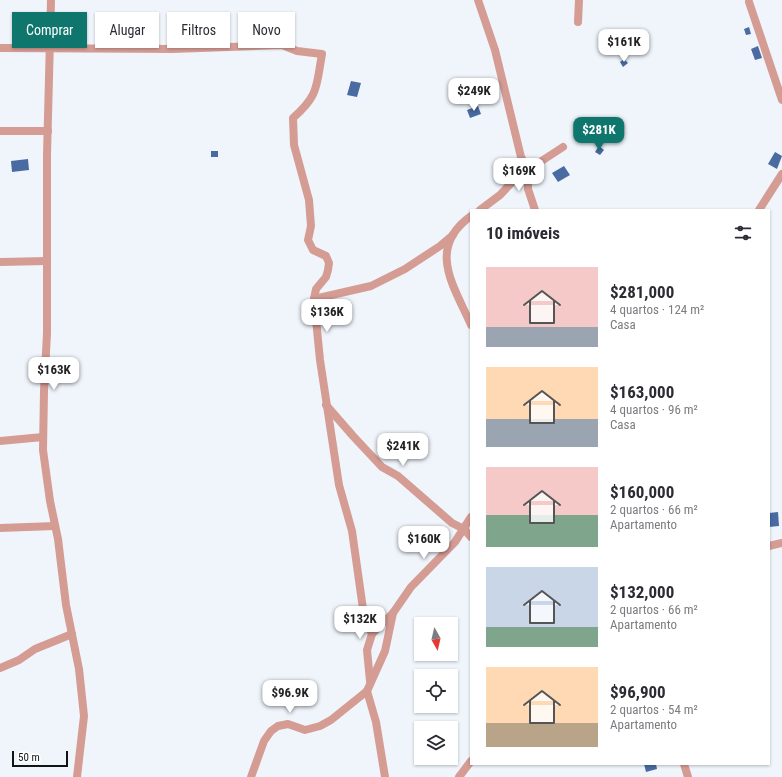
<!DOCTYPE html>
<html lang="pt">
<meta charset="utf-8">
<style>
body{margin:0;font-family:"Roboto Condensed",sans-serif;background:#f2f2f3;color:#2b2b33;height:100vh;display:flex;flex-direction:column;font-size:15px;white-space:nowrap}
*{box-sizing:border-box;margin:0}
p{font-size:13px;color:#7c7c81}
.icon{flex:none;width:22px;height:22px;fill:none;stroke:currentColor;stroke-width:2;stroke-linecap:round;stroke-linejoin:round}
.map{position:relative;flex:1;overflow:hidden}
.sheet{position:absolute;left:470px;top:209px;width:300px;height:556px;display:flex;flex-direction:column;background:#fff;border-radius:0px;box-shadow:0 1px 3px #0004}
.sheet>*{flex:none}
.banner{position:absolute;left:12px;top:12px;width:380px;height:36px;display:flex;gap:8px}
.needle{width:26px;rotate:172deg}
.buttons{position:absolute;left:414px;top:617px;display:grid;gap:8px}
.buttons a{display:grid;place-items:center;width:44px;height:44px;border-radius:0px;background:#fff;box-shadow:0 1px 3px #0004;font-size:20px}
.scale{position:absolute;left:12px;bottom:10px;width:56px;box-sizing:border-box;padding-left:4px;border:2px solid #121416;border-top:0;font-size:11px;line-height:14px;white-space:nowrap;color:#121416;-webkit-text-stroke:3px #fff;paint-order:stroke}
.price{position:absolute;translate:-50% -34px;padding:0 9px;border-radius:8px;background:#fff;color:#222;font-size:13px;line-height:26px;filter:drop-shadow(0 1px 2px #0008)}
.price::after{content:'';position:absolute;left:50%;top:24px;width:12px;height:9px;margin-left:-6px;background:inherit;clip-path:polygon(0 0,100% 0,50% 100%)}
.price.active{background:#0f766e;color:#fff}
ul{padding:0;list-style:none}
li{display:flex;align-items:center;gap:12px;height:100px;padding:0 16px}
li span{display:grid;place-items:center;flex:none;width:112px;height:80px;border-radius:0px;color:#555}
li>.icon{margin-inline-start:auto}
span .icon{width:48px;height:48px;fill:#fffc;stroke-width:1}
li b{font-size:17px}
h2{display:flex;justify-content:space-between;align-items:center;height:48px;padding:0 16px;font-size:17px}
.tag{padding:0 14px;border-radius:0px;background:#fff;box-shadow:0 1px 3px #0004;font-size:14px;line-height:36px}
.tag.active{background:#0f766e;color:#fff}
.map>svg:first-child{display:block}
.building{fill:#496ba2}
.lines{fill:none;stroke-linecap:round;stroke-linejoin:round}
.minor{stroke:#d59c94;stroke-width:8}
</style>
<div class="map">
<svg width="782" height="777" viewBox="0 0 782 777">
<rect width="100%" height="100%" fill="#f0f5fc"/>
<g class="building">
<path d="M 749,27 L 751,34 L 746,35 L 744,29 Z"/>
<path d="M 758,46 L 762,58 L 755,60 L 751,49 Z"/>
<path d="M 624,59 L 628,63 L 623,67 L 620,62 Z"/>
<path d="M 351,81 L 361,83 L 357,97 L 347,95 Z"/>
<path d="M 478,106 L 481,114 L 470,118 L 467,110 Z"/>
<path d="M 599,146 L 604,150 L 600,155 L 595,152 Z"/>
<rect x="211" y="151" width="7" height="6"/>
<path d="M 775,152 L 782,156 L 777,169 L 768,164 Z"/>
<path d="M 28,159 L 29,170 L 12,172 L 11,161 Z"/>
<path d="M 564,166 L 570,175 L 558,182 L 552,173 Z"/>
<path d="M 778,512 L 779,526 L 769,527 L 769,513 Z"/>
<path d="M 644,764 L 656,764 L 657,769 L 646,772 Z"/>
</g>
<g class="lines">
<g class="minor">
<path d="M 51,0 L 47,155 L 47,333 L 44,391 L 43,450 L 50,501 L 58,539 L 66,605 L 79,669 L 84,716 L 77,777"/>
<path d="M 478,0 L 495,50 L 521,157 L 528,170 L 528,189 L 535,210"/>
<path d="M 749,2 L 782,100"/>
<path d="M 578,22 L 579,0"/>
<path d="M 0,48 L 173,49 L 282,45 L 297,51 L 322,54 C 316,87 319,95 293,118 L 294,145 L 309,200 L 311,226 L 308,240 L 313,250 L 326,256 L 329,263 L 328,270 L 326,277 L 316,289 L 314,299 L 320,360 L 339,485 L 352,531 L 364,616 L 372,634"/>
<path d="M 0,131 L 48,131"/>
<path d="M 480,210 L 500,195 L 517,177 L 563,147"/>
<path d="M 759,210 L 782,174"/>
<path d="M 471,216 C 426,248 454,286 471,325"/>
<path d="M 0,262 L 47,261"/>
<path d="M 314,299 L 371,286 L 405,269 L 440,246 L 453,235"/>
<path d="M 326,405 L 353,436 L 382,467 L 398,476 L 452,523 L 464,529 L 471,537"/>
<path d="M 0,441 L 43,437"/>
<path d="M 0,528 L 55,526"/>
<path d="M 769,546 L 782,543"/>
<path d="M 0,668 L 19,660 L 35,649 L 72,634"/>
<path d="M 370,681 L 367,650 L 372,634 L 393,613 L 411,587 L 455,542 L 471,517"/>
<path d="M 367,691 L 376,722 L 385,777"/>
<path d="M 684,764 L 688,777"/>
<path d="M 251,777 L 264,741 L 271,731 L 278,726 L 288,724 L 305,730 L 320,726 L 331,720 L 367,691 L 385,651 L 393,613"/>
<path d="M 459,777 L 471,761"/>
</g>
</g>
</svg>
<div class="buttons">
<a><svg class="needle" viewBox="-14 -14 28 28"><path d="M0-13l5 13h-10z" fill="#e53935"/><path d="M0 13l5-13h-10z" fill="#7c7c81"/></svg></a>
<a><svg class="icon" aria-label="locate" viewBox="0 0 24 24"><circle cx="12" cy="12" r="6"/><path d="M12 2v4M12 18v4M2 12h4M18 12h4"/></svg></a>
<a><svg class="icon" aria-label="layers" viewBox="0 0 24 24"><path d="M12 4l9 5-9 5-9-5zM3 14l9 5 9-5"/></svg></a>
</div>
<div class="scale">50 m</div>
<b class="price" style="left:624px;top:63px">$161K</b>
<b class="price" style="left:474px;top:112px">$249K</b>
<b class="price active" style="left:599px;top:151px">$281K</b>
<b class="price" style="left:519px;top:192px">$169K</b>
<b class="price" style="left:327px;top:333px">$136K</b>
<b class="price" style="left:54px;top:391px">$163K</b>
<b class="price" style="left:403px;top:467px">$241K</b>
<b class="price" style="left:424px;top:560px">$160K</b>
<b class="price" style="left:360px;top:640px">$132K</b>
<b class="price" style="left:290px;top:714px">$96.9K</b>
<div class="banner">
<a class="tag active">Comprar</a>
<a class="tag">Alugar</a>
<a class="tag">Filtros</a>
<a class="tag">Novo</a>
</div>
<section class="sheet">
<h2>10 imóveis<svg class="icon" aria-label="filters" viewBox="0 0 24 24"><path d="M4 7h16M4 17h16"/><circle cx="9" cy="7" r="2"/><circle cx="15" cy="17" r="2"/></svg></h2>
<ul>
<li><span style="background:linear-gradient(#f6c9c9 75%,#9aa5b1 0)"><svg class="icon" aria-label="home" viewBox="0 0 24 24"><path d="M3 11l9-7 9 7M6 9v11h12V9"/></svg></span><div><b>$281,000</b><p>4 quartos · 124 m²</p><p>Casa</p></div></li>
<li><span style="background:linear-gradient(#ffd9b3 65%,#9aa5b1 0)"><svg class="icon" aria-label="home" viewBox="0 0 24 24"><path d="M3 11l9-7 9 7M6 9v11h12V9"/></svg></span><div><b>$163,000</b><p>4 quartos · 96 m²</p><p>Casa</p></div></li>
<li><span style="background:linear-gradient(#f6c9c9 60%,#7fa58c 0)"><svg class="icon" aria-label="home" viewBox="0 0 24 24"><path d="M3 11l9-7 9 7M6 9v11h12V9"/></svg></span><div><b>$160,000</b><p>2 quartos · 66 m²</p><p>Apartamento</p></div></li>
<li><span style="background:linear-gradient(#c9d6e8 75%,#7fa58c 0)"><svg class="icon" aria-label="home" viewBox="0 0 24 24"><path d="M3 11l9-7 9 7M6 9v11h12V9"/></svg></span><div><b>$132,000</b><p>2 quartos · 66 m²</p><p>Apartamento</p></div></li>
<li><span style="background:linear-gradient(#ffd9b3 70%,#b9a48a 0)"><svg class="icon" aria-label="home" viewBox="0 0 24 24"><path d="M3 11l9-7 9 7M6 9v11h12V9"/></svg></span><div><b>$96,900</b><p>2 quartos · 54 m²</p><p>Apartamento</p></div></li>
</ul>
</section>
</div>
